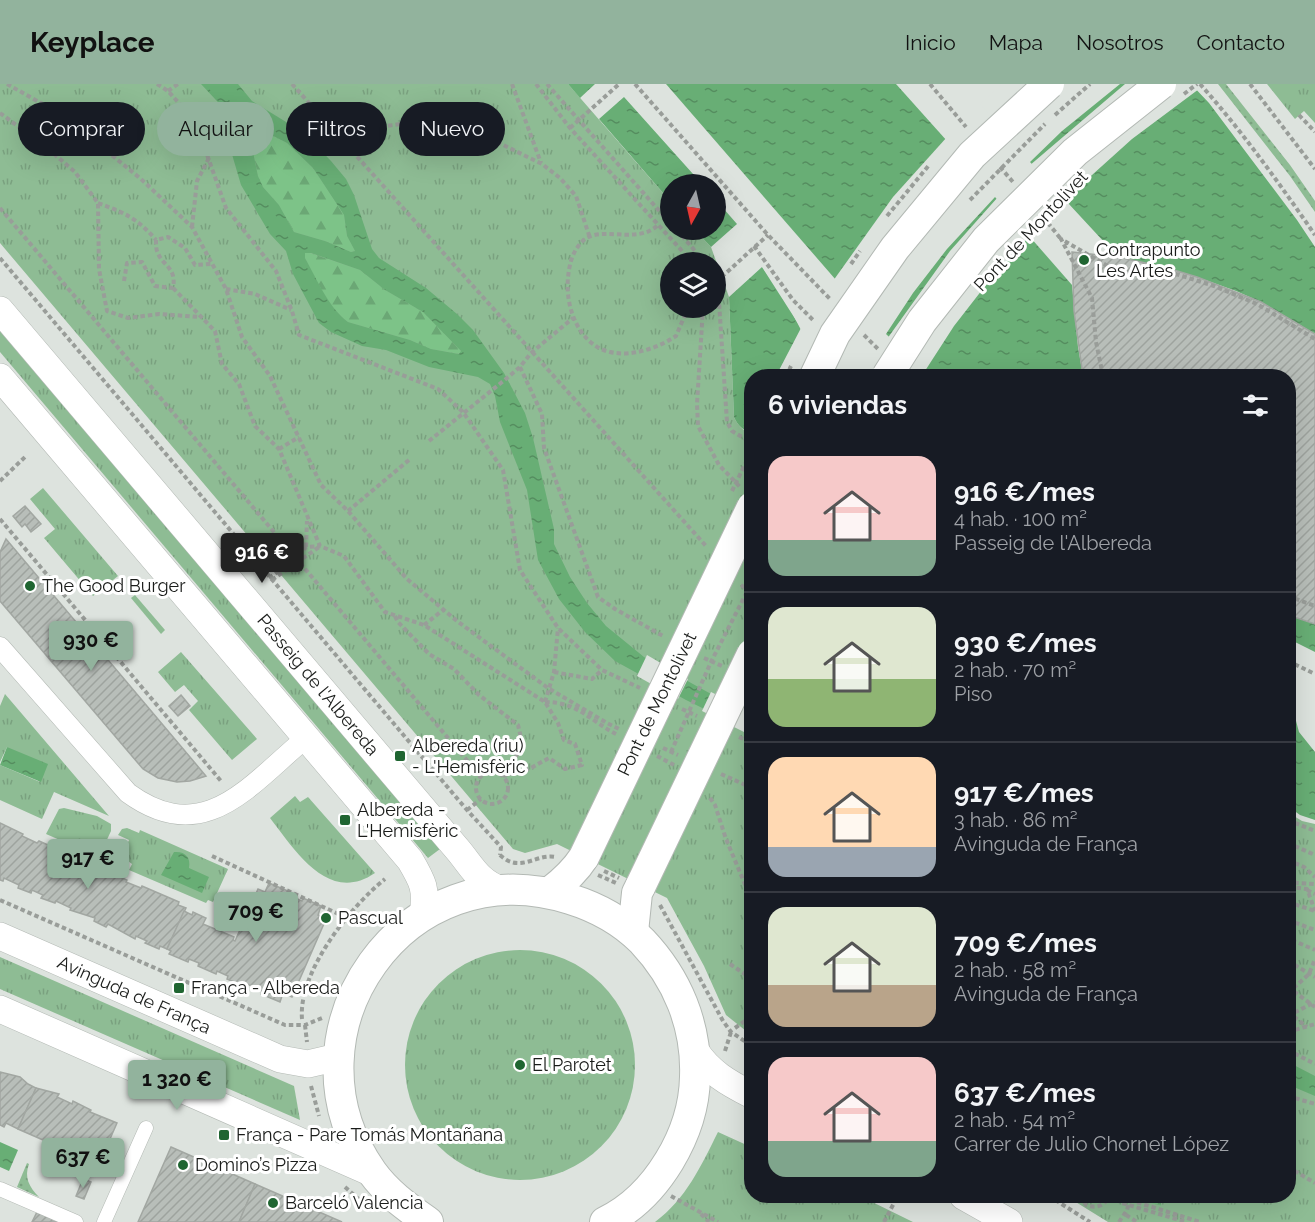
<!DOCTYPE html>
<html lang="es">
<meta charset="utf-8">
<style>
body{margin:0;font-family:Raleway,sans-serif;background:#20242c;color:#f1f3f6;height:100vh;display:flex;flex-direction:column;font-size:22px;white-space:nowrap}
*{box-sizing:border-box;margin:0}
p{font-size:20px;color:#9ea1a6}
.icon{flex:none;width:33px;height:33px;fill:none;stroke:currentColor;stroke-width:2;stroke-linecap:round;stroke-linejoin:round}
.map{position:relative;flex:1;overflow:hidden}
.panel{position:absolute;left:744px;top:285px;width:552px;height:834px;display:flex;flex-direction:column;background:#171b24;border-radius:24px;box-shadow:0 6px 24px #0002}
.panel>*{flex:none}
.banner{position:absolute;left:18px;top:18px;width:570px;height:54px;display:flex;gap:12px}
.needle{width:39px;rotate:188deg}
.fabs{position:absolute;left:660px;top:90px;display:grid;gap:12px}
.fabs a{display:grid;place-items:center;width:66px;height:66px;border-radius:50%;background:#171b24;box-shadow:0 6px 24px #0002;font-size:30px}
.price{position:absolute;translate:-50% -51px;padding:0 14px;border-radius:6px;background:#92b39d;color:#111;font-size:20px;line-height:39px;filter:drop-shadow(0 2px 3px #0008)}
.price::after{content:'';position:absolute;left:50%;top:36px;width:18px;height:14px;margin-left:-9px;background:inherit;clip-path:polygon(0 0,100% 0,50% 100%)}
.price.active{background:#222;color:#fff}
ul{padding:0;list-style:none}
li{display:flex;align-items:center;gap:18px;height:150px;padding:0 24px}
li+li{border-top:2px solid #363941}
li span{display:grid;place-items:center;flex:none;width:168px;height:120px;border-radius:18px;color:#555}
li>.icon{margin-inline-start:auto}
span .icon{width:72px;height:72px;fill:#fffc;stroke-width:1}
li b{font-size:26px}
h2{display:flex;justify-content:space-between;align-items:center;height:72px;padding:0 24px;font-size:26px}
.tag{padding:0 21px;border-radius:27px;background:#171b24;box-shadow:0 6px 24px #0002;font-size:21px;line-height:54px}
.tag.active{background:#92b39d;color:#111}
header{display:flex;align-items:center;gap:36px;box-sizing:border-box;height:84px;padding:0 30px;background:#92b39d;color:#111}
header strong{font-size:28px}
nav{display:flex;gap:33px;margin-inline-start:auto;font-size:21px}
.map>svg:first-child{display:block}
.grass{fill:url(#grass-tufts);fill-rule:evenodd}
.forest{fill:url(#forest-firs)}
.garden{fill:url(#garden-dots)}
.water{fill:url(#water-ripples);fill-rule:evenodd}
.pier{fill:#dde3de}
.building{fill:url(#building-hatch);stroke:#a2a7a2;stroke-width:1.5}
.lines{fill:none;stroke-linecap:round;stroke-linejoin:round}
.pedestrian-casing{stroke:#b3b9b4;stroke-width:15}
.minor-casing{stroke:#b3b9b4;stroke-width:21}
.secondary-casing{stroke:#b3b9b4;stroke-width:28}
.primary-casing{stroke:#b3b9b4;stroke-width:32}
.path{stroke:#999d99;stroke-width:4;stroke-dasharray:4.5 3;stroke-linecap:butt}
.pedestrian{stroke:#fff;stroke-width:14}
.minor{stroke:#fff;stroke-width:20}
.secondary{stroke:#fff;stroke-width:27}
.primary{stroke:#fff;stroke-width:30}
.primary-bridge-casing{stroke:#b3b9b4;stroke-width:32;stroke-linecap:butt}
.path-bridge{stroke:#999d99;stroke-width:4;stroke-dasharray:4.5 3;stroke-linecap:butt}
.primary-bridge{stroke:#fff;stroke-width:30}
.poi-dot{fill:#1f6531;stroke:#fff;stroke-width:2}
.labels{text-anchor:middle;stroke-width:6;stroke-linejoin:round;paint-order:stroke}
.street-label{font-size:18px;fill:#1a1c1a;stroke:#fff}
.poi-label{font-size:18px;fill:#1a1c1a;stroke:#fff;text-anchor:start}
</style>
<header>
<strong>Keyplace</strong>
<nav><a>Inicio</a><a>Mapa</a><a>Nosotros</a><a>Contacto</a></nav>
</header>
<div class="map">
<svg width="1315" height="1138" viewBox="0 0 1315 1138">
<defs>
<pattern id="grass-tufts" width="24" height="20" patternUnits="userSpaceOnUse" patternTransform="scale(1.5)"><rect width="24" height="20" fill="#8ebc94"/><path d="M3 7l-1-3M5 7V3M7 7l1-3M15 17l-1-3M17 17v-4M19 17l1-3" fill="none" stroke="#7aa17f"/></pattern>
<pattern id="forest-firs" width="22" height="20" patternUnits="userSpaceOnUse" patternTransform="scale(1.5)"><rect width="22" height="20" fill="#7dc388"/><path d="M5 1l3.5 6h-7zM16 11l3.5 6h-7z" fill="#6ba775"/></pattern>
<pattern id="garden-dots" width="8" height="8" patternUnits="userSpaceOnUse" patternTransform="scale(1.5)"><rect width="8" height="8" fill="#8ebc94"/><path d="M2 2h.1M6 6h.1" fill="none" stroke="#7aa17f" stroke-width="1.8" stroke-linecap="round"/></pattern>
<pattern id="water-ripples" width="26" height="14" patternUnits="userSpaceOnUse" patternTransform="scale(1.5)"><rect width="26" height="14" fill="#68ae75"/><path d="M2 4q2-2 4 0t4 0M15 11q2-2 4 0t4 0" fill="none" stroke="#558d5f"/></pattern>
<pattern id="building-hatch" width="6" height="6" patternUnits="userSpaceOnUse" patternTransform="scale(1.5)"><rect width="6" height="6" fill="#b8beb9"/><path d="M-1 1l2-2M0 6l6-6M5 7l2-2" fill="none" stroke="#9ea39e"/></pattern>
</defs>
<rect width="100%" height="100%" fill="#dde3de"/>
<g class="grass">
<path d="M 0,0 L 568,0 L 670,117 L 670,146 L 695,146 L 711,163 L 729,213 L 734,333 C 738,342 743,346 751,351 L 751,951 L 726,931 L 704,882 L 667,814 L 557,760 L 525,769 L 513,765 L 0,159 ZM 670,178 L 716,178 L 716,224 L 670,224 Z"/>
<path d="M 1267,0 L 1315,0 L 1315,39 L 1304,27 L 1295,35 Z"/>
<path d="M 0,247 L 440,765 L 428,774 L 0,268 Z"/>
<path d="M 43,404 L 118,492 L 93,512 L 44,454 L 55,445 L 30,415 Z"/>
<path d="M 135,511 L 165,546 L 161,550 L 131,514 Z"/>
<path d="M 181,568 L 257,655 L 232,676 L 189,626 L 198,617 L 184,601 L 175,608 L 158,588 Z"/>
<path d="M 5,610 L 109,732 L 54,708 L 42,735 L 0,716 L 0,681 L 40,698 L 7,663 L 0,678 L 0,622 Z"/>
<path d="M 295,712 L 300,718 L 308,713 L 375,789 C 328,821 295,766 270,734 Z"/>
<path d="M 64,724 L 97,732 L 111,740 L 111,747 L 99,773 L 46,750 L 59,725 Z"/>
<path d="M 1289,729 L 1302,737 L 1315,740 L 1315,1138 L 1108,1138 L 1066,1112 L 1288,1112 Z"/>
<path d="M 127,744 L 139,749 L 140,746 L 228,785 L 213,818 L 208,816 L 206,819 L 129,786 L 132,780 L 128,777 L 124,784 L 106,776 L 111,767 L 122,772 L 129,756 L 118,751 L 122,745 Z"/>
<circle cx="520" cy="981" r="115"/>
<path d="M 0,873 L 294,1002 L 300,1036 L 0,905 Z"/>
<path d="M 718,1048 L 751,1063 L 752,1112 L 860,1112 L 913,1138 L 655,1138 C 686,1115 701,1082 718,1048 Z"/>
</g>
<g class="forest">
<path d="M 255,43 L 287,59 L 313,84 L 344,131 L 347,152 L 355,167 L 351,168 L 325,157 L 294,148 L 279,121 L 263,103 L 258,92 L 249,48 L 251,44 Z"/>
<path d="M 305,169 L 310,169 L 360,186 L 385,206 L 423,228 L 461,267 L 460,270 L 431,265 L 410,256 L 348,238 C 328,223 316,195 305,174 Z"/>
<path d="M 1135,1112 L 1161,1112 L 1161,1122 L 1135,1114 Z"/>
</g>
<g class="garden">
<path d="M 1218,0 L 1226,0 L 1290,81 L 1315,117 L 1315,128 L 1290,92 Z"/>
<path d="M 27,1079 L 29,1080 C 24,1093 29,1103 39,1113 L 17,1103 Z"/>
</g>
<g class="water">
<path d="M 201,0 L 238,0 L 252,17 L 304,49 L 331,77 L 346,95 L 354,111 L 372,165 L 379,174 L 426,204 L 457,230 L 473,246 L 504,289 L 525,329 L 533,354 L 554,445 L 554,460 L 570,493 L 587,519 L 606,542 L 644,573 L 751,632 L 751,648 L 686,616 L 615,577 L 585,548 L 559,515 L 538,476 L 527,406 L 500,338 L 495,312 L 490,300 L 478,293 L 429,283 L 386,266 L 362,262 L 331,248 L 319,239 L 293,190 L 286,167 L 270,150 L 241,101 L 231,67 L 227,45 L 229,30 ZM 256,43 L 287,59 L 313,84 L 344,131 L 347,152 L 355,167 L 351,168 L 325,157 L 294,148 L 279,121 L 263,103 L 258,92 L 249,48 L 251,44 ZM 305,169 L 311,169 L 360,186 L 385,206 L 423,228 L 461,267 L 459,270 L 431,265 L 410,256 L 348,238 C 328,223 317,195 305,174 Z"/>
<path d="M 568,0 L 595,0 L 580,14 Z"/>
<path d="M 666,0 L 896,0 L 973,86 L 862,226 Z"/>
<path d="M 1120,0 L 1191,0 L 1209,19 L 1297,136 L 1315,163 L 1315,250 L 1261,218 L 1236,207 L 1197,193 L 1118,173 L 1030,78 L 1062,47 Z"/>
<path d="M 624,13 L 702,100 L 670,100 L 670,117 L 599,35 Z"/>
<path d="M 995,113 L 1072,201 L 1078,263 L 1083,292 L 930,292 L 886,250 L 913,209 L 947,165 Z"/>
<path d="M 716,116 L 737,140 L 711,163 L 695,146 L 716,146 Z"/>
<path d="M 762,183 L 801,244 L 776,292 L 752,292 L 751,349 C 743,346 738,342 734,333 L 729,213 Z"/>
<path d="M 1288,531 L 1315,540 L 1315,568 L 1289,555 Z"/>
<path d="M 1289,603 L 1295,607 L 1292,622 L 1299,648 L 1315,668 L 1315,736 L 1300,731 L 1289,723 Z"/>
<path d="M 7,663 L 48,680 L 41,698 L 0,681 Z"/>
<path d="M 174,768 C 185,767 191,773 189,784 L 209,793 L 202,809 L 161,791 Z"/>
<path d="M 1288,978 L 1315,992 L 1315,1012 L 1289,1001 Z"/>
<path d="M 0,1058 L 18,1066 L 9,1087 L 0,1083 Z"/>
</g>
<g class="pier">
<path d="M 1002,0 L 1076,0 L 1033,36 L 1013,56 L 980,20 Z"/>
<path d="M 1125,0 L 1195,0 L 1199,5 L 1132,55 L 1062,118 L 1029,82 Z"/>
<path d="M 947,53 L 975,84 L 861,229 L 833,197 L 893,113 Z"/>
<path d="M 998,113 L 1031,150 L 989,197 L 954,242 L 923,290 L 887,255 L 950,167 Z"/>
<path d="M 761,181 L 764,182 L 804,244 L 781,290 L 801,246 L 787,219 Z"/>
<path d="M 647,571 L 688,595 L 678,615 L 637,592 Z"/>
<path d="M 711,608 L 752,628 L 751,638 L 746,649 L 702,627 Z"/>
</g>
<g class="building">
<path d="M 1072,168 L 1118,173 L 1164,183 L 1197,193 L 1261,218 L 1315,250 L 1315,540 L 1288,531 L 1288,292 L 1083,292 L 1074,227 Z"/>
<path d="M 25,422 L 41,440 L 31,448 L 25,440 L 22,443 L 13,432 Z"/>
<path d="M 6,455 L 206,692 L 190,697 L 177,698 L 158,694 L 143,685 L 0,517 L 0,468 Z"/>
<path d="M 181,611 L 190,622 L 178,632 L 169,622 Z"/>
<path d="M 0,739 L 23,750 L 22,752 L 37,759 L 39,757 L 75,773 L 74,775 L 90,782 L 91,780 L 127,796 L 126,798 L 141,804 L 142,802 L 179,818 L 178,821 L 186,824 L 167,865 L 160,862 L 159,865 L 145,859 L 147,857 L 136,852 L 135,855 L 108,840 L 106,843 L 94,837 L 95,834 L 70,826 L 71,824 L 56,817 L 55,819 L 41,814 L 43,811 L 32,806 L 31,809 L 18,804 L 19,801 L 4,794 L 3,797 L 0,796 Z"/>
<path d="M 269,799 L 288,807 L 286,810 L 302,817 L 303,814 L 321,822 L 318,831 L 326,835 L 292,913 L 283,909 L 280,918 L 261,910 L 262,907 L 247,900 L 246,903 L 227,895 L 228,892 L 217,887 L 216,890 L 198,882 L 199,879 L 189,875 L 188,878 L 169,870 L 171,867 L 167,865 L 184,827 L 192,831 L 193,828 L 206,834 L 203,840 L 234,853 L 233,856 L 235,857 L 258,805 L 265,808 Z"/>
<path d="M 0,988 L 20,993 L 28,1000 L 36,1004 L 18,1045 L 6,1039 L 4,1043 L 0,1041 Z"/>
<path d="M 36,1004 L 59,1010 L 57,1013 L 72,1020 L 73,1017 L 91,1026 L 90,1028 L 117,1039 L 99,1080 L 65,1069 L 66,1066 L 18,1045 Z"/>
<path d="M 171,1063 L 255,1100 L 239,1138 L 138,1138 Z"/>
<path d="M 83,1095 L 91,1098 L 84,1115 L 76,1112 Z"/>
<path d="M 255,1100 L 342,1138 L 239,1138 Z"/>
<path d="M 37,1128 L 60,1138 L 32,1138 Z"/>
</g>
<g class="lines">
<defs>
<g id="pedestrian">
<path d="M 0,1105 L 76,1138"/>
<path d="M 104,1138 L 146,1044"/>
</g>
<path id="minor" d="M 0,563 L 128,709 C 205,765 250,700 306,654"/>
<g id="secondary">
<path d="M 0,226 L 458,766 C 473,784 478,797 501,806"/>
<path d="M 0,293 L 410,776 C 423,798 427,805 423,831"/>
<path d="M 0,852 L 280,975 L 308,980 L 338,973"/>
<path d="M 0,925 L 372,1089"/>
<path d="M 695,966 C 709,988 728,999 752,1011"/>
<path d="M 963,1112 L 1009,1138"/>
</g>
<g id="primary">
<path d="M 550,808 C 563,798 575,787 584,773"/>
<path d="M 633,848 L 637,809 L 641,801"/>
<path d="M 428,1138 C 407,1123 387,1109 372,1088 C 274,948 406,762 570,815 C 596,823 622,837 642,857 C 677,894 697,941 695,993 C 694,1049 657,1113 605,1138"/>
</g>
</defs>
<use href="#pedestrian" class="pedestrian-casing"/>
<use href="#minor" class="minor-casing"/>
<use href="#secondary" class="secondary-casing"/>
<use href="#primary" class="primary-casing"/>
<g class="path">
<path d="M 7,0 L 64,32 L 141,95 L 192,143 L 226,205 L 242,253 L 270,292 L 321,401 L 348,427 L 407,495 L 457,537 L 548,604 L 607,639 L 621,646"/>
<path d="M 157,0 L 168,7 L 195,37 L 226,124 L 276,187 L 292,227 L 299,251 L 438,305 L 463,328 L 503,386 L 520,486 L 558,544 L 602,586 L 640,604"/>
<path d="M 292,0 L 706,462"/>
<path d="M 512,0 L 541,79"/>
<path d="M 536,0 L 570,44 L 683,168 L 690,178"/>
<path d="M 547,0 L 670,139"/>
<path d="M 635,0 L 768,151 L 830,215"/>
<path d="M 930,0 L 966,43"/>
<path d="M 1200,0 C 1242,47 1279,99 1315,151"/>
<path d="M 1250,0 L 1315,85"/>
<path d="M 168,7 L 178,0"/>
<path d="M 0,29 L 46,63 L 75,88 L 98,119 L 99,185 L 107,227 L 128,234 L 159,230 L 200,233"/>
<path d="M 1055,31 L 1090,0"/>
<path d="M 1299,31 L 1315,48"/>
<path d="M 570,44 L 619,0"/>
<path d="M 336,49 L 422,37 L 489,54 L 542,80 L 560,94 L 576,112 L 589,151"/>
<path d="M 1000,83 L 1013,98"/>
<path d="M 970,116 L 1045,40"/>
<path d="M 98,119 C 125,129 137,134 156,156"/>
<path d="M 0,124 L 481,693"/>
<path d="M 1043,133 L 1061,155"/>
<path d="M 657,142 C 634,162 597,138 580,160 C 572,169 569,182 568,194 C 565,223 579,261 610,268 C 632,273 658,264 676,252 L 688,224"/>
<path d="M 192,143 L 197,97 L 209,74"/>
<path d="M 677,146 L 696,168 L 701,178"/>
<path d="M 754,162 L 793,216 L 813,236"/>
<path d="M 0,174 C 156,358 311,542 467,726 L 501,763 L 500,771"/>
<path d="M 124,197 L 127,179 L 142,178 L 155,202 L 173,204 C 177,183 162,182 157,167 C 156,164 156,160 156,156 L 168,153 L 185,164 L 195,181 L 212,180"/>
<path d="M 716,198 L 719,218 L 727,338 L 732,347 L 752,359"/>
<path d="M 716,198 L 768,151"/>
<path d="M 173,204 L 215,247 L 222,280 L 239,300 L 255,342 L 279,365 L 320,462 L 344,472 L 385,528 L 424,541 L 545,618 L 558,639 L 564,656 L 575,660 L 582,681 L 565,685 L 549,674 L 529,685 L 503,692"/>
<path d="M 226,205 L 255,210 L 291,226"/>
<path d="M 703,224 L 697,320 L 698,342 L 719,381 L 740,403"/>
<path d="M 864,251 L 878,265"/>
<path d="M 520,283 L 542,330 L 544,364 L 598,513 L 615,525 L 663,552"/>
<path d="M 1103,292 L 1096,258 L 1092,214 L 1061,155 L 1120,189 L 1157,184 L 1214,202 L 1257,220 L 1315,255"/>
<path d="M 429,357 L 507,294 L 520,283 L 531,269 L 573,234"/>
<path d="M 279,365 L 299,353"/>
<path d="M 0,397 L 25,373"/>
<path d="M 348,427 L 409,376"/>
<path d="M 0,435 L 221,697"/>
<path d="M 306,463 L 307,437"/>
<path d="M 269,494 L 296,475 L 306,463 L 320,462"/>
<path d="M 272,496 L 319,463"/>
<path d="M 741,501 L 752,509"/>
<path d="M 1288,512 L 1315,522"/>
<path d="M 395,532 L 398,538 L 429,570 L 454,585 L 479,611 L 518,641 L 522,658 L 514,677 L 503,692"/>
<path d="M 424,541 L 443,526"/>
<path d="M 704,574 L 722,582"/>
<path d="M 1288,577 L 1315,590"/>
<path d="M 554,588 L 592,595 L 602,586"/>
<path d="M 545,618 C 578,618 589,636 616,650"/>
<path d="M 545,618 L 554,588 L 558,544"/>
<path d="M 682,625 L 697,632"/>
<path d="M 739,653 L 752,659"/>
<path d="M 663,664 L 678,671"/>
<path d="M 671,668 L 711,578 L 752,498"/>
<path d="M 657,672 L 674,681"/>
<circle cx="492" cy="704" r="16"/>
<path d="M 721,690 L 752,704"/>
<path d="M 710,714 L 715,721 L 726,755 L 752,817"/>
<path d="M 467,726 L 481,715"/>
<path d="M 1288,736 L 1315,747"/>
<path d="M 1288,759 L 1315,771"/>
<path d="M 500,771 C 520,790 536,769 556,773"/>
<path d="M 212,772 L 345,833"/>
<path d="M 1288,776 L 1304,783 L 1315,793"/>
<path d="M 604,787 L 619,794"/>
<path d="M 598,791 L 616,799"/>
<path d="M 1288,794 L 1297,799 L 1315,800"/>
<path d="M 1288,803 C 1295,824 1297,843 1288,863"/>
<path d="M 1289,803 L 1307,805 L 1315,827"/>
<path d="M 1307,806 L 1315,810"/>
<path d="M 0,816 L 285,941 L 305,941 L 322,934"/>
<path d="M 1288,818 L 1315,827"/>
<path d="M 660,821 L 723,937 L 731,948 L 752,962"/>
<path d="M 1288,836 L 1315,846"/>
<path d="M 1292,856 L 1315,866"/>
<path d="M 1288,877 L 1315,893"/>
<path d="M 730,880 L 752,895"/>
<path d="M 1288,903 L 1315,923"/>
<path d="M 1288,909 L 1309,890 L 1315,875"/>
<path d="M 1288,928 L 1307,943"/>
<path d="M 1288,932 L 1315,918"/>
<path d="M 302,935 C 298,888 350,823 385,795"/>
<path d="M 305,941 L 307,958"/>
<path d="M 735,944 L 752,932"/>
<path d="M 1288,948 L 1315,940"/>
<path d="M 1288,966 L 1315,980"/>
<path d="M 725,967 L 731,948"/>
<path d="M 311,1002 L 319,1032"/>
<path d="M 1288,1012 L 1315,1020"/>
<path d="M 1288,1083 L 1315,1099"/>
<path d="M 345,1103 L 362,1118"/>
<path d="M 671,1112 L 718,1138"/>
<path d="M 1049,1112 L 1090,1138"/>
<path d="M 1080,1112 L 1086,1121 C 1096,1125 1105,1122 1109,1112"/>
<path d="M 1109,1112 L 1122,1119 L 1186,1138"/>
<path d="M 1130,1116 L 1200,1138"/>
<path d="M 701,1130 L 709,1138"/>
<path d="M 1126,1131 L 1137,1138"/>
<path d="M 884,1138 L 894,1119"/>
<path d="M 1119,1138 L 1127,1126 L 1131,1112"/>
</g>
<use href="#pedestrian" class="pedestrian"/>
<use href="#minor" class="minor"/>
<use href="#secondary" class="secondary"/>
<use href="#primary" class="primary"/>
<defs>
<g id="primary-bridge">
<path d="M 815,292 L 835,250 L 895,164 L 972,71 L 1049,0"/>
<path d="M 887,292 L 922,237 L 986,156 L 1075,68 L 1161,0"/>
<path d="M 584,773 L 752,423"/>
<path d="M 641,801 L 752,570"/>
</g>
</defs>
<use href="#primary-bridge" class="primary-bridge-casing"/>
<g class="path-bridge">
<path d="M 1184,10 L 1197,0"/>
<path d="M 887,132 L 930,80"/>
<path d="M 851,180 L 860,167"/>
<path d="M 786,292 L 791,282"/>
<path d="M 732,407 L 752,366"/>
</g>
<use href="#primary-bridge" class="primary-bridge"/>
</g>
<g class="poi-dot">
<circle cx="1084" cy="176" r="6"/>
<circle cx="30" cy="502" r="6"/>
<rect x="394" y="666" width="12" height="12" rx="3"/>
<rect x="339" y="730" width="12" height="12" rx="3"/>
<circle cx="326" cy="834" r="6"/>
<rect x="173" y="898" width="12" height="12" rx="3"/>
<circle cx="520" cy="981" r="6"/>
<rect x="218" y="1045" width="12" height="12" rx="3"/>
<circle cx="183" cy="1081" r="6"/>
<circle cx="273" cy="1119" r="6"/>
</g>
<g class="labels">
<g class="street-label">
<text transform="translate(1031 147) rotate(-47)" y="6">Pont de Montolivet</text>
<text transform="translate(318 601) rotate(50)" y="6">Passeig de l'Albereda</text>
<text transform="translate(657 620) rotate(-64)" y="6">Pont de Montolivet</text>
<text transform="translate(134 911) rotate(24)" y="6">Avinguda de França</text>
</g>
<g class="poi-label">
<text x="1096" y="172">Contrapunto<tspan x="1096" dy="21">Les Artes</tspan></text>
<text x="42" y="508">The Good Burger</text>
<text x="412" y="668">Albereda (riu)<tspan x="412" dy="21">- L'Hemisfèric</tspan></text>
<text x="357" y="732">Albereda -<tspan x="357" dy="21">L'Hemisfèric</tspan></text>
<text x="338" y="840">Pascual</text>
<text x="191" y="910">França - Albereda</text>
<text x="532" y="987">El Parotet</text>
<text x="236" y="1057">França - Pare Tomás Montañana</text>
<text x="195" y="1087">Domino’s Pizza</text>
<text x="285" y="1125">Barceló Valencia</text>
</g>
</g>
</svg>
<div class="fabs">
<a><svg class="needle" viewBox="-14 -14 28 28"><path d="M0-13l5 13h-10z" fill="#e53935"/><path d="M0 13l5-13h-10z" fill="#9ea1a6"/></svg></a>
<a><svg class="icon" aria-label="layers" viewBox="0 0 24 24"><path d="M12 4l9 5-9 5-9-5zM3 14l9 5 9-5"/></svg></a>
</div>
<b class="price active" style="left:262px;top:500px">916 €</b>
<b class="price" style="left:91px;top:588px">930 €</b>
<b class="price" style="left:88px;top:806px">917 €</b>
<b class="price" style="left:256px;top:859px">709 €</b>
<b class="price" style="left:177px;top:1027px">1 320 €</b>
<b class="price" style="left:83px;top:1105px">637 €</b>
<div class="banner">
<a class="tag">Comprar</a>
<a class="tag active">Alquilar</a>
<a class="tag">Filtros</a>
<a class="tag">Nuevo</a>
</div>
<section class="panel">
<h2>6 viviendas<svg class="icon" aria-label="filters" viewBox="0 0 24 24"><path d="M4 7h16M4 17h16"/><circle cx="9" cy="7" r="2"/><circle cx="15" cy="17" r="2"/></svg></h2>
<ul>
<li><span style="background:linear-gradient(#f6c9c9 70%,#7fa58c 0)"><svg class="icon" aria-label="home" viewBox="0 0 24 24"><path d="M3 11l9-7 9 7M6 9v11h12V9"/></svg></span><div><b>916 €/mes</b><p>4 hab. · 100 m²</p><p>Passeig de l'Albereda</p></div></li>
<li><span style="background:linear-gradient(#dfe7d0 60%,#8fb573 0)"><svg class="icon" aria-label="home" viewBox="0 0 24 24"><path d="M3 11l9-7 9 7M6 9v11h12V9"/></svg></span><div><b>930 €/mes</b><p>2 hab. · 70 m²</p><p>Piso</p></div></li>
<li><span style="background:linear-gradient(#ffd9b3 75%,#9aa5b1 0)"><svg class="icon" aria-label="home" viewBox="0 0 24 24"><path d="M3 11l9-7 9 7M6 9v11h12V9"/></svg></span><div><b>917 €/mes</b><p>3 hab. · 86 m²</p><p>Avinguda de França</p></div></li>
<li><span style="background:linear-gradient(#dfe7d0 65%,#b9a48a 0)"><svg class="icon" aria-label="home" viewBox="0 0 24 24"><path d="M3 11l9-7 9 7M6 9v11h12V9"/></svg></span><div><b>709 €/mes</b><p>2 hab. · 58 m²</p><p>Avinguda de França</p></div></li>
<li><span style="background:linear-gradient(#f6c9c9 70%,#7fa58c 0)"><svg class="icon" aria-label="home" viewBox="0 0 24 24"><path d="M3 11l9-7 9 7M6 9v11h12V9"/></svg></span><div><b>637 €/mes</b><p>2 hab. · 54 m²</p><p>Carrer de Julio Chornet López</p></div></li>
</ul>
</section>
</div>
